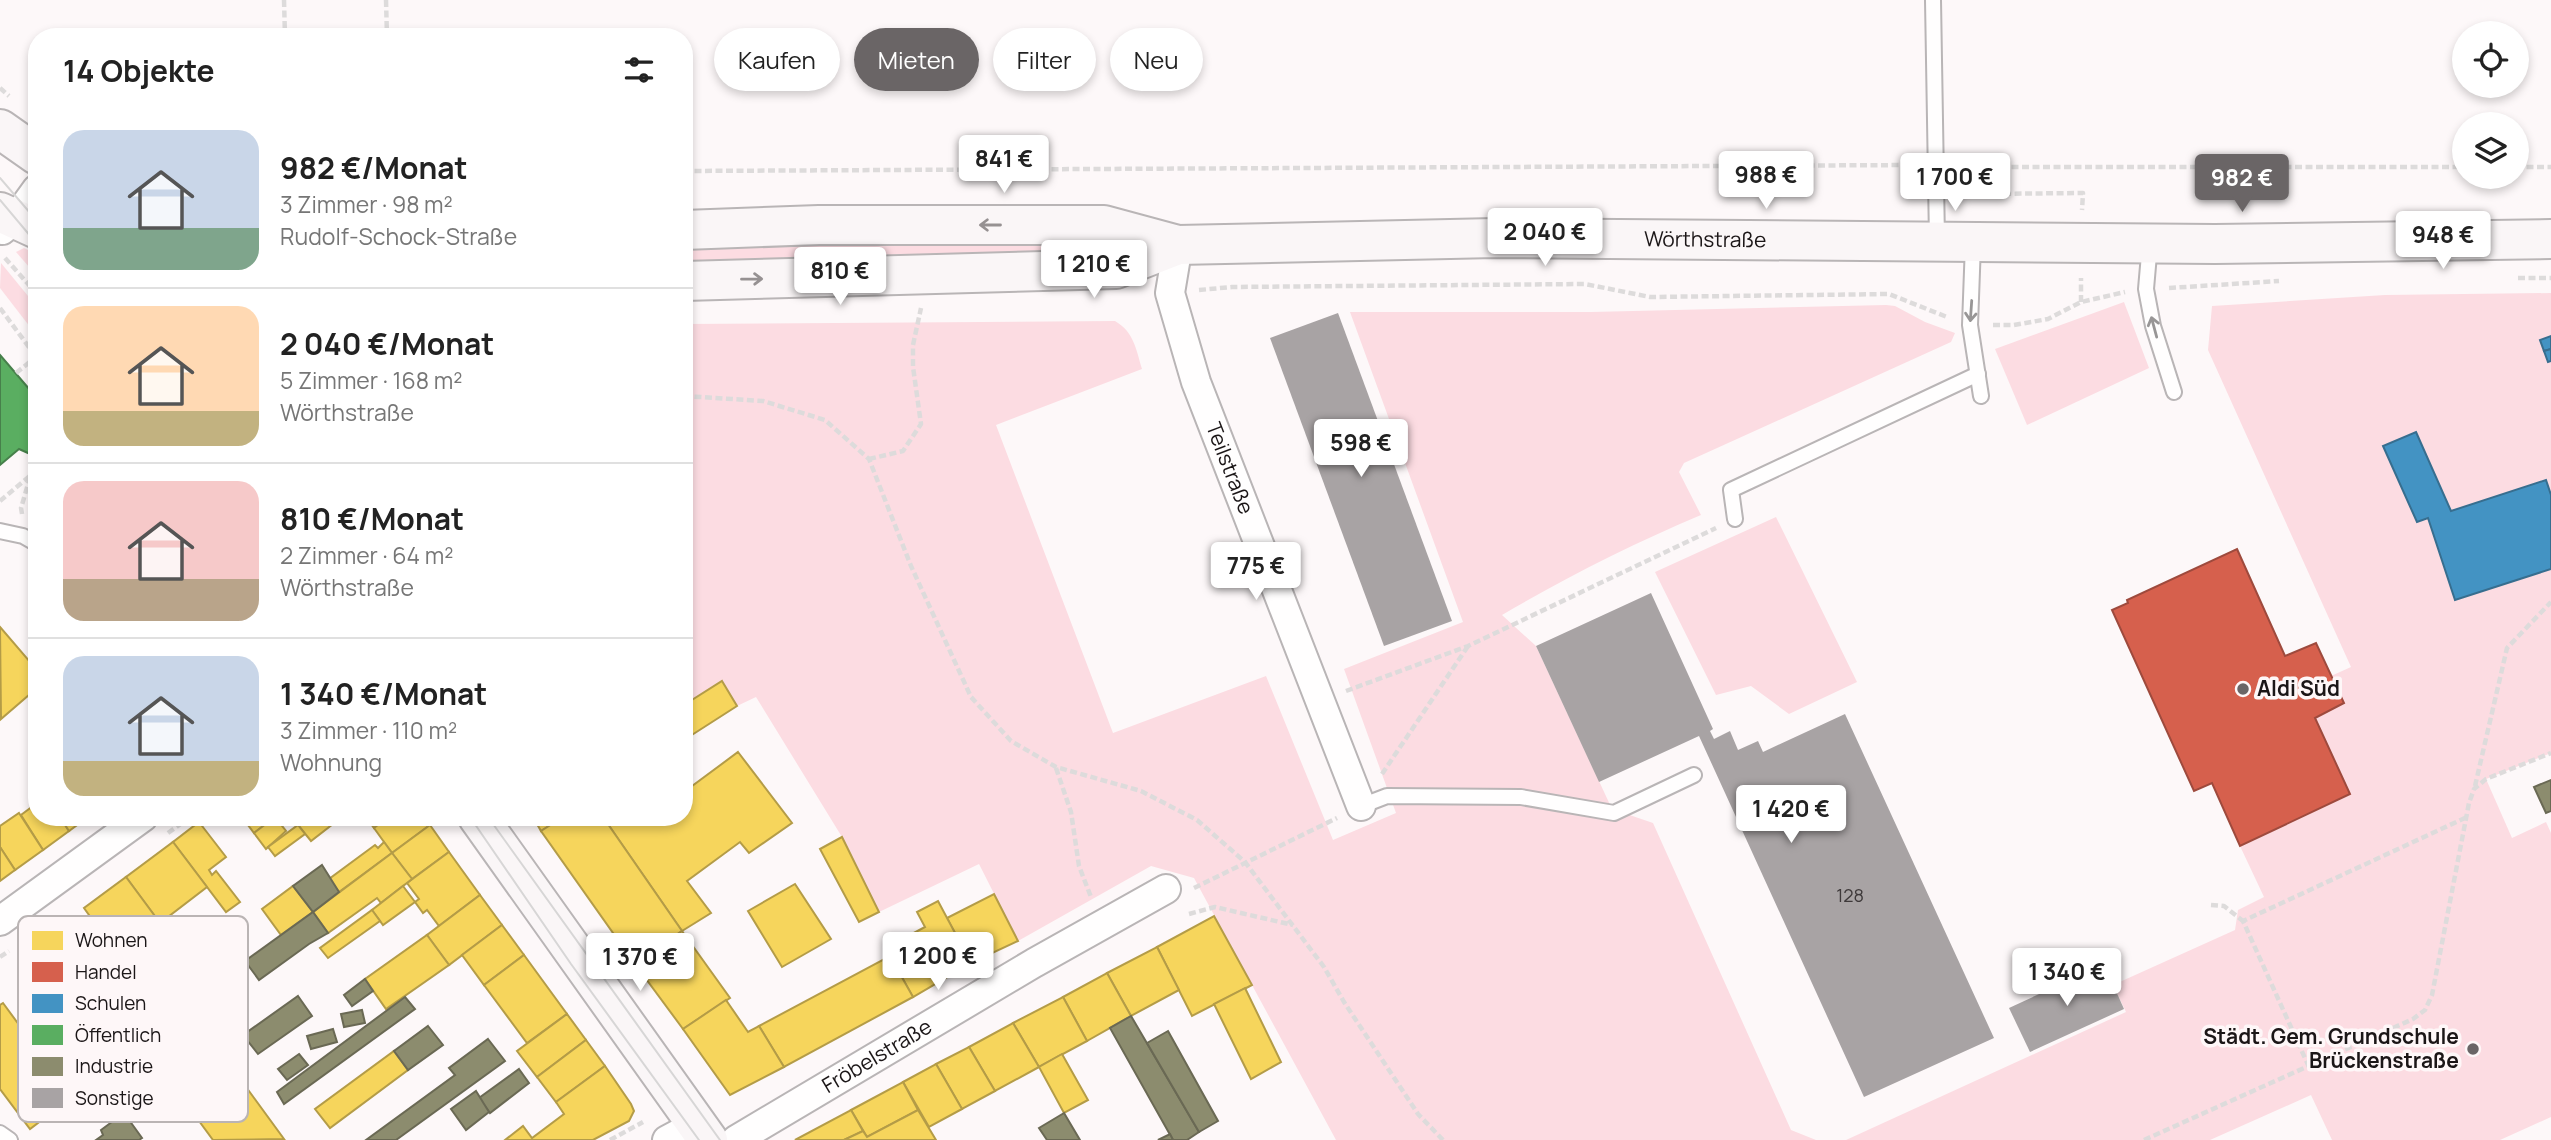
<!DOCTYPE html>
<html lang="de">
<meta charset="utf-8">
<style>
body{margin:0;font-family:Manrope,sans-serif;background:#f2f2f2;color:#222;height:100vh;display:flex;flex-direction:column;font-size:26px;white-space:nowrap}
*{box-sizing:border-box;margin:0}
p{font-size:23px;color:#767676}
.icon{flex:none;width:38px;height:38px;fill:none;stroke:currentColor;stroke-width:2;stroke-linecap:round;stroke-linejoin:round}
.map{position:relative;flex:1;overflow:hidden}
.panel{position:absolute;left:28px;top:28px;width:665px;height:798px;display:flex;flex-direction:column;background:#fff;border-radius:28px;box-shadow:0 4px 10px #0003}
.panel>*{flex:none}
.hud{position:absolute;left:714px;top:28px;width:665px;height:63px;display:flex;gap:14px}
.controls{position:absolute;left:2452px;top:21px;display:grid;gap:14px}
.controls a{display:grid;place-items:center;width:77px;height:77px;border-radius:50%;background:#fff;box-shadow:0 4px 10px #0003;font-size:35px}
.price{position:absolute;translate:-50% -60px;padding:0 16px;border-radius:7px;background:#fff;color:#222;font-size:23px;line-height:46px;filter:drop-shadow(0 2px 4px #0008)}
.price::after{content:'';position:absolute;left:50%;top:42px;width:21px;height:16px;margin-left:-10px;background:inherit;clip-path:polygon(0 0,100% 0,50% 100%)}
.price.active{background:#6a6566;color:#fff}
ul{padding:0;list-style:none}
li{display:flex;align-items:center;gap:21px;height:175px;padding:0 35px}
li+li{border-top:2px solid #e0e0e0}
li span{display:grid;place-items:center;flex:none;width:196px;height:140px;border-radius:21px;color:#555}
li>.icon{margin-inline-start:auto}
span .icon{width:84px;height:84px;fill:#fffc;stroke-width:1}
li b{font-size:30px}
h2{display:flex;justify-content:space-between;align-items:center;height:84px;padding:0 35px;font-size:30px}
.pill{padding:0 24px;border-radius:32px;background:#fff;box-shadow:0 4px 10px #0003;font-size:24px;line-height:63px}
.pill.active{background:#6a6566;color:#fff}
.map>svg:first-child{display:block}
.green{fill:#fcdce2}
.homes{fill:#f6d55c;stroke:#b49c47;stroke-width:2}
.shops{fill:#d6604d;stroke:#9e4a3d;stroke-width:2}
.schools{fill:#4393c3;stroke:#376e8f;stroke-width:2}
.public{fill:#5aae61;stroke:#47804b;stroke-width:2}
.industry{fill:#8c8c6e;stroke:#6a6954;stroke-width:2}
.building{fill:#a8a3a4}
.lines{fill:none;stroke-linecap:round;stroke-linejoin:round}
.lane-casing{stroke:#b9b5b6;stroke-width:18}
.street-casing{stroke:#b9b5b6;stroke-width:32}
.secondary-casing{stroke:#b9b5b6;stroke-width:42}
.path{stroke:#dddbdb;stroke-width:4.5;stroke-dasharray:7 3.5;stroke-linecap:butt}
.lane{stroke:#fffefe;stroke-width:14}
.street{stroke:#fffefe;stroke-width:28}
.secondary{stroke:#faf6f7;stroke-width:38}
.tram{stroke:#d7d6d6;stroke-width:2}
.oneway{stroke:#969192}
.oneway2{stroke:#989696}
.poi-dot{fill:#6a6566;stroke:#fef7f8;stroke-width:2.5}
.labels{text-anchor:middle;stroke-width:7;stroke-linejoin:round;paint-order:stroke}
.number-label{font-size:18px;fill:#3e393a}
.street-label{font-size:21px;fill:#1b1617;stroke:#fef7f8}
.poi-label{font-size:21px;font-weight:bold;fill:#1b1617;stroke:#fef7f8;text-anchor:start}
.key{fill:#fef7f8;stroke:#bab4b4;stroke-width:2}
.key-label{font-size:19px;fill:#1b1617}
</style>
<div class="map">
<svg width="2551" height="1140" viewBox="0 0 2551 1140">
<rect width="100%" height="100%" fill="#fdf8f9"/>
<g class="green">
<path d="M 1063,237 L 1113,245 L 1122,251 L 684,264 L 684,251 L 762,243 Z"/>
<path d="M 24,248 C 38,254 37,263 37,276 L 16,252 Z"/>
<path d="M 1,263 L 37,307 L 37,336 L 0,288 Z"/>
<path d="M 2551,293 L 2551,753 L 2486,779 L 2512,838 L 2546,822 L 2551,833 L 2551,1117 L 2500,1140 L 2332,1140 L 2311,1095 L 2210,1140 L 1846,1140 L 2126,1012 L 2113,985 L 2235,930 L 2238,910 L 2264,897 L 2240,846 L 2315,718 L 2331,676 L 2351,667 L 2208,350 L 2212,306 L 2385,295 Z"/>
<path d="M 2124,302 L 2149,368 L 2027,425 L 1995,349 Z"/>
<path d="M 1886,305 L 1895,306 L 1925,322 L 1955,333 L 1951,342 L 1684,463 L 1679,472 L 1701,515 C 1632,544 1567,577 1502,615 L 1536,646 L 1612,809 L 1653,823 L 1791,1130 L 1816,1140 L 1336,1140 L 1194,878 L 1151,866 L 1018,941 L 979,864 L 879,912 L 842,837 L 756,697 L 737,706 L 722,681 L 684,705 L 684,324 L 1115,321 C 1134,332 1136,349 1142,369 L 996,425 L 1113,733 L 1266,676 L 1333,840 L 1396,813 L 1344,669 L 1463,622 L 1350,312 L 1591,312 Z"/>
<path d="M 1776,517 L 1857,682 L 1789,714 L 1751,686 L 1716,695 L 1655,572 Z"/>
</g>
<g class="homes">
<path d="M 0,627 L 37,670 L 37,688 L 1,719 Z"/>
<path d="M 722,681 L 737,706 L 684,740 L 684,705 Z"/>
<path d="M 738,752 L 792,823 L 749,853 L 740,842 L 687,881 L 711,913 L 682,931 L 603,817 L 684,817 L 684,792 Z"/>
<path d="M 37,803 L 37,817 L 60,817 L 69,831 L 43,850 L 21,815 Z"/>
<path d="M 19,813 L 43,850 L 15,870 L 0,847 L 0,826 Z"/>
<path d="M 60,817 L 88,817 L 69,831 Z"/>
<path d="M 242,817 L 275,817 L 254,833 Z"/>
<path d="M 275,817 L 286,831 L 266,849 L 254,833 Z"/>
<path d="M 308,817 L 342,817 L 311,841 L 298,825 Z"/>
<path d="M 366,817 L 388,817 L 374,828 Z"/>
<path d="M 388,817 L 425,817 L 430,825 L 392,853 L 374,828 Z"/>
<path d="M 533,817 L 563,817 L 541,831 Z"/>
<path d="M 563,817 L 603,817 L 682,931 L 635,964 L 541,831 Z"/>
<path d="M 199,822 L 226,857 L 209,870 L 212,875 L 216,871 L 240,902 L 226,912 L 173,842 Z"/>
<path d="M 298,825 L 305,834 L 275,856 L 268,847 Z"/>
<path d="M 430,825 L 449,852 L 412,879 L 392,853 Z"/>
<path d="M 842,837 L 879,912 L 859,922 L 820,849 Z"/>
<path d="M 173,842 L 207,887 L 160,923 L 126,877 Z"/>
<path d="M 384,842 L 392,853 L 339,892 L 329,879 L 375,845 L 378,848 Z"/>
<path d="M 0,847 L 15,870 L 0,881 Z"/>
<path d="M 449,852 L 480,895 L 439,926 L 427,910 L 423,913 L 415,902 L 419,899 L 407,883 Z"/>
<path d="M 392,853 L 412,879 L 381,903 L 377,898 L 328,933 L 313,912 Z"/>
<path d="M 126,877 L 160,923 L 117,954 L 84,908 Z"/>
<path d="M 795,884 L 831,939 L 782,967 L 748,911 Z"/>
<path d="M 293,886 L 313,912 L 281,935 L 262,909 Z"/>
<path d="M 403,886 L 415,902 L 383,925 L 372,910 Z"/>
<path d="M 994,894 L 1018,941 L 971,963 L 947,918 Z"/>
<path d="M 480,895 L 502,925 L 449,965 L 427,935 Z"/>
<path d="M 938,901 L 971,963 L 913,997 L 890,956 L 899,950 L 895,943 L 925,927 L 917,912 Z"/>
<path d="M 372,910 L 380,921 L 328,958 L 320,948 Z"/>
<path d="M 1214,916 L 1252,985 L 1192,1016 L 1157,947 Z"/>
<path d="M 502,925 L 524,955 L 484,985 L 462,955 Z"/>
<path d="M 682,931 L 730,998 L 683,1029 L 635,964 Z"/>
<path d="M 427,935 L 449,965 L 386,1009 L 365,979 Z"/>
<path d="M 131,945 L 166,992 L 173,987 L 284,1139 L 213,1140 L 136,1035 L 139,1033 L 130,1019 L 155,1001 L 120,953 Z"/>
<path d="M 1157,947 L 1179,990 L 1131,1016 L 1107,973 Z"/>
<path d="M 524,955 L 567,1014 L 527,1043 L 484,985 Z"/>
<path d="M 890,956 L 913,997 L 784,1067 L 759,1026 Z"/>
<path d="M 1107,973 L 1131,1016 L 1087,1041 L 1063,997 Z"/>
<path d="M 1245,988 L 1281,1062 L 1251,1079 L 1214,1004 Z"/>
<path d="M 1063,997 L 1087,1041 L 1039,1067 L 1013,1023 Z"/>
<path d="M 726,1000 L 748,1032 L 759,1026 L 784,1067 L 730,1095 L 683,1029 Z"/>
<path d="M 3,1003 L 72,1097 L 30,1129 L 0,1089 L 0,1005 Z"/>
<path d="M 567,1014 L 586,1040 L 537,1077 L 517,1051 Z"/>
<path d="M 1013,1023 L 1039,1067 L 995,1091 L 969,1047 Z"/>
<path d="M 586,1040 L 605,1066 L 556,1102 L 537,1077 Z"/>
<path d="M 969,1047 L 995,1091 L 962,1109 L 936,1064 Z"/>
<path d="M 394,1051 L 408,1070 L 330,1128 L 315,1109 Z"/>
<path d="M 1062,1054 L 1088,1100 L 1064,1113 L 1039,1067 Z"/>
<path d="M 936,1064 L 962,1109 L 929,1127 L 903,1082 Z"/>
<path d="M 605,1066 L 631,1104 L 634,1111 L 629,1121 L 593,1140 L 505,1140 L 523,1126 L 532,1138 L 564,1114 L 556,1102 Z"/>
<path d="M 903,1082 L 918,1110 L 867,1137 L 851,1110 Z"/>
<path d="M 851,1110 L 863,1131 L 844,1140 L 795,1140 Z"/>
<path d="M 918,1110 L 936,1140 L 844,1140 L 863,1131 L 867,1137 Z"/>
</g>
<path class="shops" d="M 2237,549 L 2285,656 L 2316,643 L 2344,703 L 2315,718 L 2350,794 L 2240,846 L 2212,783 L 2194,791 L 2112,610 L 2128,603 L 2127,600 Z"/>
<g class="schools">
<path d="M 2551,336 L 2551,349 L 2544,351 L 2540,340 Z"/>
<path d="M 2551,349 L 2551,361 L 2548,362 L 2544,351 Z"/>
<path d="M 2416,432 L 2451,511 L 2546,480 L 2551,495 L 2551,569 L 2455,600 L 2428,518 L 2417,522 L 2383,446 Z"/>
</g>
<path class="public" d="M 0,355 L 30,390 L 35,386 L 37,388 L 33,393 L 37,397 L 37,422 L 33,425 L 37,429 L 36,448 L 28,453 L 19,449 L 0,465 Z"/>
<g class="industry">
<path d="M 2551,780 L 2551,811 L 2546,813 L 2534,787 Z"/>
<path d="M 322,865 L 339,892 L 313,912 L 293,886 Z"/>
<path d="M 313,912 L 328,933 L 309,944 L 259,980 L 245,961 Z"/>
<path d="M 365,979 L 373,991 L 352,1006 L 344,995 Z"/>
<path d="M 298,996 L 312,1016 L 258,1054 L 243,1035 Z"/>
<path d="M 405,997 L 415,1009 L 284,1104 L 277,1092 Z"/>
<path d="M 362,1010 L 365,1023 L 344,1027 L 341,1014 Z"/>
<path d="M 1131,1016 L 1199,1132 L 1187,1140 L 1173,1140 L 1110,1028 Z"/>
<path d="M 428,1026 L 443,1045 L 408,1070 L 394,1051 Z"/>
<path d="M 333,1029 L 337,1042 L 311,1049 L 307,1036 Z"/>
<path d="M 1168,1031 L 1218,1121 L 1199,1132 L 1147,1043 Z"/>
<path d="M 488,1039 L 505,1061 L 396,1140 L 366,1140 L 455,1075 L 449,1068 Z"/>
<path d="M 299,1054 L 308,1065 L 287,1080 L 278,1069 Z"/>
<path d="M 519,1069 L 529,1083 L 490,1113 L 479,1098 Z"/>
<path d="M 476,1091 L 489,1112 L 466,1130 L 451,1109 Z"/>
<path d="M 124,1113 L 142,1138 L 139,1140 L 96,1140 L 103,1135 L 101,1130 Z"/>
<path d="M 1064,1113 L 1080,1140 L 1047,1140 L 1039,1128 Z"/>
<path d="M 1170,1134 L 1173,1140 L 1158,1140 Z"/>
</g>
<g class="building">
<path d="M 1338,313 L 1452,621 L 1384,646 L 1270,338 Z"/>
<path d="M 1651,593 L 1713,729 L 1710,731 L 1714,739 L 1730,731 L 1738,750 L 1758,741 L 1763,752 L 1845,714 L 1994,1038 L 1864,1097 L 1699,736 L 1599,782 L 1536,646 Z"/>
<path d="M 2104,964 L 2124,1009 L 2030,1052 L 2009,1008 Z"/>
</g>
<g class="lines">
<defs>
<g id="lane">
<path d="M 1933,0 L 1937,240"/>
<path d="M 2150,243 L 2146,289 L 2153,326 L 2174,392"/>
<path d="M 1973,244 L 1970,325 L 1981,396"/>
<path d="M 1735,519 L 1731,490 L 1978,374"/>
<path d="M 0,531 L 23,536 L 37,544"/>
<path d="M 1361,806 L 1387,796 L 1521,797 L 1614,813 L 1694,775"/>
<path d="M 0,1133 L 10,1140"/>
</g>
<g id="street">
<path d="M 2,230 L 16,218 L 37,189"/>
<path id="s1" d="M 1178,245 L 1170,293 L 1196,382 L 1361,806"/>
<path d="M 0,921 L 143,817"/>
<path d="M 667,1140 L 697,1124"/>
<path id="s2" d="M 736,1140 L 1034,963 L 1166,889"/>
</g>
<g id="secondary">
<path d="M 0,129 L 37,155"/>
<path d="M 0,212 L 37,229"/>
<path id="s3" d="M 684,230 L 819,225 L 1104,225 L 1178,245 L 1495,238 L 2215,244 L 2551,239"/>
<path d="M 684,281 L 1116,269 L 1178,245"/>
<path d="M 478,817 L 708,1140"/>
</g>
</defs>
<use href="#lane" class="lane-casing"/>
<use href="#street" class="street-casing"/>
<use href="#secondary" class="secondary-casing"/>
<g class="path">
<path d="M 284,0 L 285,37"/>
<path d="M 386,0 L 387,37"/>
<path d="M 0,88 L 9,96"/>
<path d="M 1959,167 L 2464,167"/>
<path d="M 2516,167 L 2551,167"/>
<path d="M 1972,168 L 1973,187 L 1982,194 L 2083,193 L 2082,210"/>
<path d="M 684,171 L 1915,165"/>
<path d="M 5,258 L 37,294"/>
<path d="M 2518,278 L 2551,278"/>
<path d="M 2169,288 L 2279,281"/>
<path d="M 1199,290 L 1232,287 L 1585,284 L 1650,297 L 1889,294 L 1947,317"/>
<path d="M 2081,302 L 2081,278"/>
<path d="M 0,308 L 37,358"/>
<path d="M 1993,325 L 2014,325 L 2048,319 L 2081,302 L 2125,292"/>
<path d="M 16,373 L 36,357"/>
<path d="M 684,396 L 763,401 L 825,420 L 869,459 L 911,566 L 971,697 L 1011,741 L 1056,767 L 1141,791 L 1197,820 L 1245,862 L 1324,967 L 1344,1002 L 1418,1114 L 1443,1140"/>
<path d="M 869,459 L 903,451 L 921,424 L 913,367 L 913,345 L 921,308"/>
<path d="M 0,501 L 37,470"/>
<path d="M 22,514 L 21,508 L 31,474"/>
<path d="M 1346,691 L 1468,646 L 1716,528"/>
<path d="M 1056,768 L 1071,812 L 1079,866 L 1091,897"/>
<path d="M 1382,774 L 1468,646"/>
<path d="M 2475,786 L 2507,648 L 2551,602"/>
<path d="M 168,833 L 190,817"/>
<path d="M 1194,888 L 1337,818"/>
<path d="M 2211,905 L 2224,906 L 2243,921"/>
<path d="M 1189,914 L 1215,907 L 1293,925"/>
<path d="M 0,957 L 9,951"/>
<path d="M 2309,1067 L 2243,921 L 2467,817"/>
<path d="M 610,1140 L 643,1122"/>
<path d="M 2144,1140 L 2413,1019 L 2425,1010 L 2432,995 L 2469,803 L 2474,789 L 2486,779 L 2551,753"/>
</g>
<use href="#lane" class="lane"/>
<use href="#street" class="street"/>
<use href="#secondary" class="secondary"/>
<g class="tram">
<path d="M 0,178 L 37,221"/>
<path d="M 0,200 L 37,244"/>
<path d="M 470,817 L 571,964 L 699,1140"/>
<path d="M 488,817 L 720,1140"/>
</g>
</g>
<defs><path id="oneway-shaft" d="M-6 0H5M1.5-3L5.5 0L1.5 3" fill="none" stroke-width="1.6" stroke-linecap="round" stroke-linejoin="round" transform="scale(1.75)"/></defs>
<g class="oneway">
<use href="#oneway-shaft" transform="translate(990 225) rotate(-180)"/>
<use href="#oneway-shaft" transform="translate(752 279) rotate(-1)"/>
</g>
<g class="oneway2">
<use href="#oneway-shaft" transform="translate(1971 311) rotate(94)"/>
<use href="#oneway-shaft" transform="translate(2154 327) rotate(-105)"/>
</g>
<g class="poi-dot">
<circle cx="2243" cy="689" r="7"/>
<circle cx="2473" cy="1049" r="7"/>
</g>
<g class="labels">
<g class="number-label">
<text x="1850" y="902">128</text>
</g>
<g class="street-label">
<text dy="7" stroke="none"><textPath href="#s3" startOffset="1024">Wörthstraße</textPath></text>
<text dy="7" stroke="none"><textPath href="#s1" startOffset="234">Teilstraße</textPath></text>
<text dy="7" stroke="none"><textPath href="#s2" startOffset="164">Fröbelstraße</textPath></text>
</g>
<g class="poi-label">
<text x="2257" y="696">Aldi Süd</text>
<text x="2459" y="1044" text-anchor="end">Städt. Gem. Grundschule<tspan x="2459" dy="24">Brückenstraße</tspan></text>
</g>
</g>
<rect x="18" y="916" width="230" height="206" rx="10" class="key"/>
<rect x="32" y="931" width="31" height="19" fill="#f6d55c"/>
<rect x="32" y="962" width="31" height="20" fill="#d6604d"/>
<rect x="32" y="994" width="31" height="19" fill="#4393c3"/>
<rect x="32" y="1025" width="31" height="20" fill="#5aae61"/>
<rect x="32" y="1057" width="31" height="19" fill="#8c8c6e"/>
<rect x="32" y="1088" width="31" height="20" fill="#a8a3a4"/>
<g class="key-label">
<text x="75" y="947">Wohnen</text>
<text x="75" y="979">Handel</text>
<text x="75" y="1010">Schulen</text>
<text x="75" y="1042">Öffentlich</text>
<text x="75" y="1073">Industrie</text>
<text x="75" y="1105">Sonstige</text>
</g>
</svg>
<div class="controls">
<a><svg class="icon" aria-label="locate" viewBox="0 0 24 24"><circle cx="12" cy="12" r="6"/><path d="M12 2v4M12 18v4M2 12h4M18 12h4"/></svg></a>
<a><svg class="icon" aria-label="layers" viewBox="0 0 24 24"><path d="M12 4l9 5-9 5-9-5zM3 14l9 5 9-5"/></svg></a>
</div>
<b class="price" style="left:1004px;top:195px">841 €</b>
<b class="price" style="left:1766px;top:211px">988 €</b>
<b class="price" style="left:1955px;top:213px">1 700 €</b>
<b class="price active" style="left:2242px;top:214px">982 €</b>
<b class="price" style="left:1545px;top:268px">2 040 €</b>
<b class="price" style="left:2443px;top:271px">948 €</b>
<b class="price" style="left:1094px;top:300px">1 210 €</b>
<b class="price" style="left:840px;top:307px">810 €</b>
<b class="price" style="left:1361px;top:479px">598 €</b>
<b class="price" style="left:1256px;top:602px">775 €</b>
<b class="price" style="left:1791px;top:845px">1 420 €</b>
<b class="price" style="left:938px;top:992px">1 200 €</b>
<b class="price" style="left:640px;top:993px">1 370 €</b>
<b class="price" style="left:2067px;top:1008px">1 340 €</b>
<div class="hud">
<a class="pill">Kaufen</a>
<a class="pill active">Mieten</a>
<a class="pill">Filter</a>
<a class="pill">Neu</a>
</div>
<section class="panel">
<h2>14 Objekte<svg class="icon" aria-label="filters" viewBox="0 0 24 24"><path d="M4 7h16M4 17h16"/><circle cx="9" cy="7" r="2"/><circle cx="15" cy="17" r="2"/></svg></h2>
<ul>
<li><span style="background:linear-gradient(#c9d6e8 70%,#7fa58c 0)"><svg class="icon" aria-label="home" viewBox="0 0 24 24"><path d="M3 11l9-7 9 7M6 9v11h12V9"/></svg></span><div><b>982 €/Monat</b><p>3 Zimmer · 98 m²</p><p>Rudolf-Schock-Straße</p></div></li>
<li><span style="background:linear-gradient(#ffd9b3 75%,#c2b280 0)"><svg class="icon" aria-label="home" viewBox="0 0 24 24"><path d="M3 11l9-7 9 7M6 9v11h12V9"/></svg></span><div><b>2 040 €/Monat</b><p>5 Zimmer · 168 m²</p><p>Wörthstraße</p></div></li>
<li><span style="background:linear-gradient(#f6c9c9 70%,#b9a48a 0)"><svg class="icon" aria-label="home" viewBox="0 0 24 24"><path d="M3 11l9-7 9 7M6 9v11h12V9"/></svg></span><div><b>810 €/Monat</b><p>2 Zimmer · 64 m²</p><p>Wörthstraße</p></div></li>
<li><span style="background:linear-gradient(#c9d6e8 75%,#c2b280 0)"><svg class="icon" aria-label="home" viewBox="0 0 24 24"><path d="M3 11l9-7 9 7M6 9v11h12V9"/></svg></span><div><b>1 340 €/Monat</b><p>3 Zimmer · 110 m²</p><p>Wohnung</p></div></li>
</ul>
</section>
</div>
